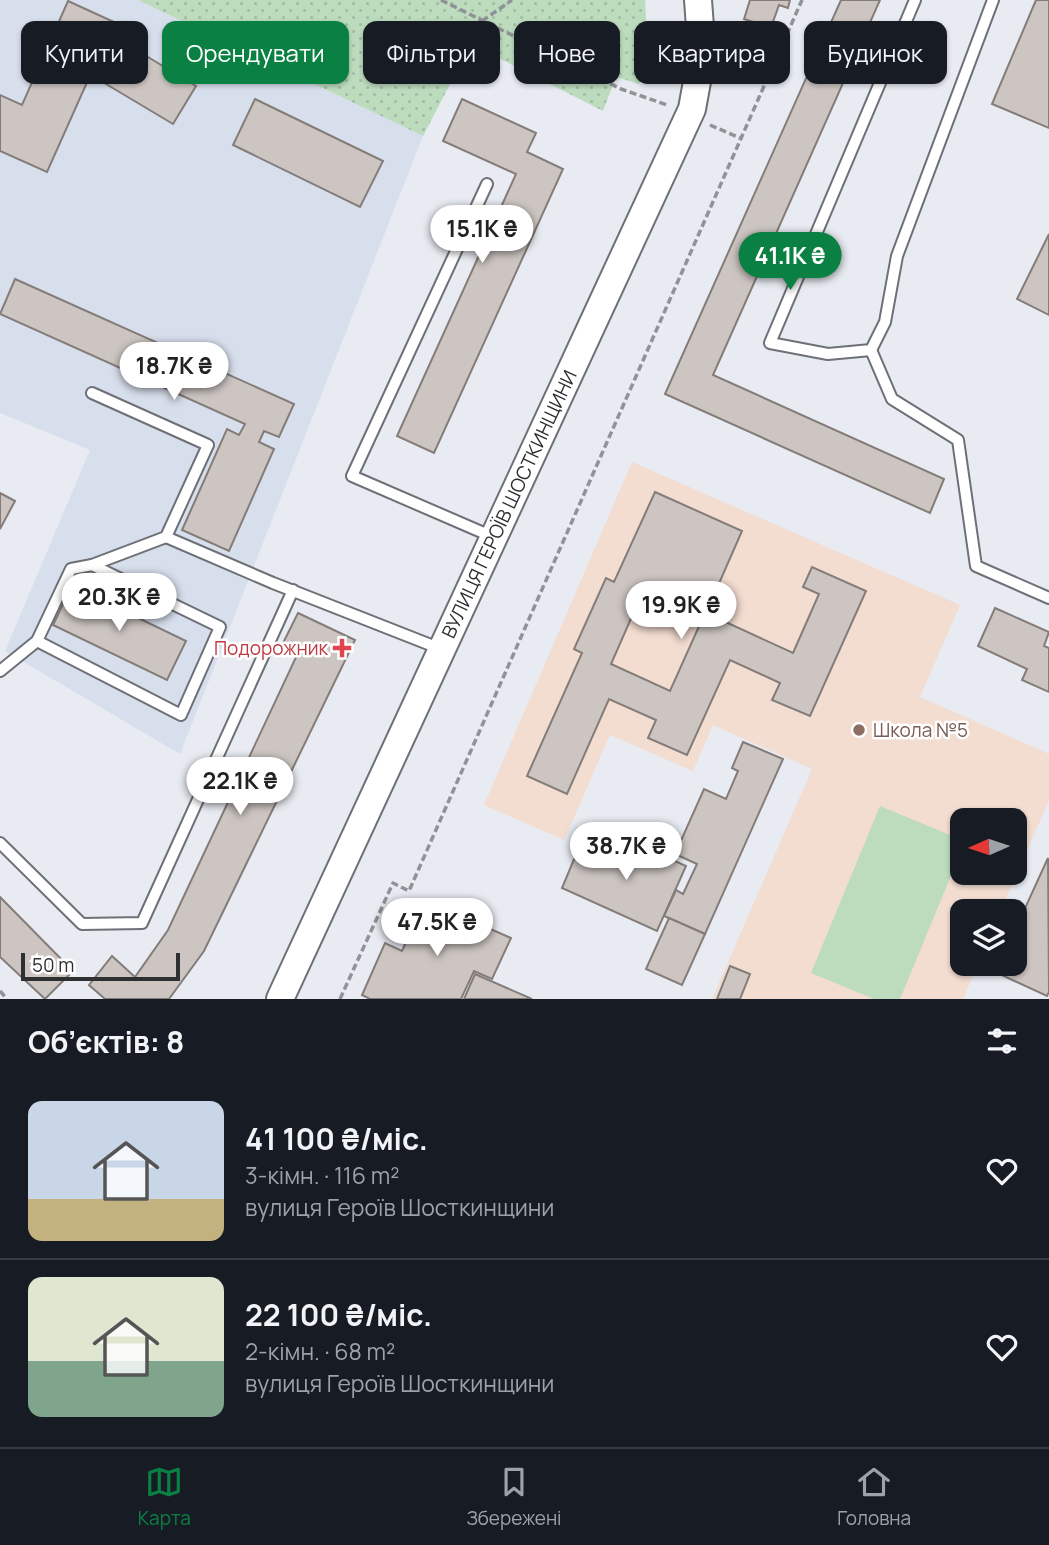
<!DOCTYPE html>
<html lang="uk">
<meta charset="utf-8">
<style>
body{margin:0;font-family:Manrope,sans-serif;background:#242831;color:#f1f3f6;height:100vh;display:flex;flex-direction:column;font-size:26px;white-space:nowrap}
*{box-sizing:border-box;margin:0}
p{font-size:23px;color:#9ea1a6}
.icon{flex:none;width:38px;height:38px;fill:none;stroke:currentColor;stroke-width:2;stroke-linecap:round;stroke-linejoin:round}
.map{position:relative;height:999px;overflow:hidden}
.side{display:flex;flex-direction:column;background:#171b24;flex:1}
.side>*{flex:none}
.hud{position:absolute;left:21px;top:21px;width:1008px;height:63px;display:flex;gap:14px}
.needle{width:46px;rotate:267deg}
.controls{position:absolute;left:950px;top:808px;display:grid;gap:14px}
.controls a{display:grid;place-items:center;width:77px;height:77px;border-radius:14px;background:#171b24;box-shadow:0 2px 5px #0004;font-size:35px}
.scale{position:absolute;left:21px;bottom:18px;width:159px;box-sizing:border-box;padding-left:7px;border:4px solid #2d2f31;border-top:0;font-size:19px;line-height:24px;white-space:nowrap;color:#2d2f31;-webkit-text-stroke:5px #fff;paint-order:stroke}
.price{position:absolute;translate:-50% -60px;padding:0 16px;border-radius:24px;background:#fff;color:#222;font-size:23px;line-height:46px;filter:drop-shadow(0 2px 4px #0008)}
.price::after{content:'';position:absolute;left:50%;top:42px;width:21px;height:16px;margin-left:-10px;background:inherit;clip-path:polygon(0 0,100% 0,50% 100%)}
.price.on{background:#0b8043;color:#fff}
ul{padding:0;list-style:none}
li{display:flex;align-items:center;gap:21px;height:175px;padding:0 28px}
li+li{border-top:2px solid #363941}
li span{display:grid;place-items:center;flex:none;width:196px;height:140px;border-radius:14px;color:#555}
li>.icon{margin-inline-start:auto}
span .icon{width:84px;height:84px;fill:#fffc;stroke-width:1}
li b{font-size:30px}
h2{display:flex;justify-content:space-between;align-items:center;height:84px;padding:0 28px;font-size:30px}
.chip{padding:0 24px;border-radius:14px;background:#171b24;box-shadow:0 2px 5px #0004;font-size:24px;line-height:63px}
.chip.on{background:#0b8043;color:#fff}
.dock{display:flex;justify-content:space-around;align-items:center;height:98px;border-top:2px solid #363941;background:#171b24;font-size:19px;color:#9ea1a6}
.dock a{display:grid;justify-items:center;gap:4px}
.dock .on{color:#0b8043}
.map>svg:first-child{display:block}
.built{fill:#d8dfec}
.education{fill:#f3dcd0;fill-rule:evenodd}
.park{fill:url(#park-dots)}
.pitch{fill:#bddcbe}
.building{fill:#ccc5c1;stroke:#837c79;stroke-width:2;fill-rule:evenodd}
.lines{fill:none;stroke-linecap:round;stroke-linejoin:round}
.service-casing{stroke:#6d7076;stroke-width:14}
.tertiary-casing{stroke:#6d7076;stroke-width:30}
.path{stroke:#8f9296;stroke-width:3.5;stroke-dasharray:7 3.5;stroke-linecap:butt}
.service{stroke:#fff;stroke-width:10}
.tertiary{stroke:#fff;stroke-width:26}
.health-dot{fill:#e0444e;stroke:#fff;stroke-width:2.5}
.education-dot{fill:#8d6e63;stroke:#fff;stroke-width:2.5}
.labels{text-anchor:middle;stroke-width:5;stroke-linejoin:round;paint-order:stroke}
.street-label{font-size:19px;fill:#2d2f31;stroke:#fff}
.health-label{font-size:19px;fill:#be3a42;stroke:#fff;text-anchor:end}
.education-label{font-size:19px;fill:#785e54;stroke:#fff;text-anchor:start}
</style>
<div class="map">
<svg width="1049" height="999" viewBox="0 0 1049 999">
<defs>
<pattern id="park-dots" width="8" height="8" patternUnits="userSpaceOnUse" patternTransform="scale(1.75)"><rect width="8" height="8" fill="#bddcbe"/><path d="M2 2h.1M6 6h.1" fill="none" stroke="#a3bda4" stroke-width="1.8" stroke-linecap="round"/></pattern>
</defs>
<rect width="100%" height="100%" fill="#e8ebf2"/>
<path class="built" d="M 0,0 L 138,0 L 423,136 L 180,754 L 5,651 L 90,450 L 0,413 Z"/>
<path class="education" d="M 632,462 L 960,605 L 920,697 L 1049,754 L 1049,800 L 1000,912 L 962,912 L 962,964 L 978,964 L 963,999 L 712,999 L 812,769 L 713,725 L 693,771 L 610,735 L 564,840 L 484,805 ZM 962,821 L 1015,821 L 1015,873 L 962,873 Z"/>
<path class="park" d="M 138,0 L 645,0 L 647,37 L 656,42 L 639,84 L 616,77 L 603,111 L 471,44 L 423,136 Z"/>
<path class="pitch" d="M 880,806 L 962,840 L 962,849 L 900,999 L 874,999 L 811,973 Z"/>
<g class="building">
<path d="M 750,0 L 790,0 L 788,8 L 779,5 L 769,33 L 754,29 L 756,23 L 744,19 Z"/>
<path d="M 841,0 L 880,0 L 713,375 L 944,479 L 930,513 L 665,394 Z"/>
<path d="M 1036,0 L 1049,0 L 1049,128 L 992,104 Z"/>
<path d="M 68,1 L 114,22 L 47,172 L 0,151 L 0,95 L 22,105 Z"/>
<path d="M 128,45 L 196,86 L 173,124 L 106,84 Z"/>
<path d="M 255,99 L 383,161 L 360,207 L 233,145 Z"/>
<path d="M 462,99 L 536,133 L 527,152 L 563,169 L 434,453 L 397,436 L 516,174 L 443,141 Z"/>
<path d="M 1049,234 L 1049,315 L 1017,299 Z"/>
<path d="M 15,279 L 294,404 L 279,437 L 264,431 L 259,442 L 274,449 L 229,551 L 182,530 L 227,429 L 239,435 L 245,424 L 0,314 Z"/>
<path d="M 655,492 L 742,531 L 706,613 L 793,653 L 819,594 L 803,587 L 812,567 L 866,591 L 810,716 L 772,700 L 780,683 L 730,660 L 687,755 L 648,738 L 656,720 L 609,699 L 567,794 L 527,776 L 582,653 L 574,649 L 606,578 L 614,582 ZM 640,598 L 700,624 L 670,691 L 611,664 Z"/>
<path d="M 0,493 L 15,501 L 0,529 Z"/>
<path d="M 72,586 L 186,641 L 167,680 L 53,625 Z"/>
<path d="M 995,608 L 1049,632 L 1044,646 L 1049,648 L 1049,692 L 1022,680 L 1027,669 L 978,646 Z"/>
<path d="M 298,613 L 355,640 L 204,951 L 169,999 L 105,999 L 89,985 L 112,956 L 135,977 L 168,930 L 298,653 L 282,645 Z"/>
<path d="M 743,742 L 783,759 L 705,934 L 664,916 L 676,890 L 683,894 L 697,864 L 675,854 L 704,789 L 726,799 L 738,771 L 732,768 Z"/>
<path d="M 582,840 L 627,860 L 635,843 L 686,866 L 657,931 L 562,888 Z"/>
<path d="M 1048,858 L 1049,992 L 1047,996 L 995,972 L 999,964 L 1015,964 L 1015,930 Z"/>
<path d="M 0,897 L 73,971 L 45,999 L 0,957 Z"/>
<path d="M 425,900 L 511,938 L 492,979 L 474,971 L 461,999 L 370,999 L 362,995 L 385,943 L 402,951 Z"/>
<path d="M 669,918 L 705,934 L 682,985 L 646,969 Z"/>
<path d="M 730,966 L 750,974 L 740,999 L 717,999 Z"/>
<path d="M 475,974 L 532,999 L 464,999 Z"/>
</g>
<g class="lines">
<defs>
<g id="service">
<path d="M 915,0 L 770,343 L 828,354 L 871,350 L 885,322 L 897,256 L 993,0"/>
<path d="M 487,184 L 352,476 L 493,537"/>
<path d="M 871,350 L 892,399 L 958,440 L 976,566 L 1049,598"/>
<path d="M 166,537 L 273,583 L 441,649"/>
<path d="M 37,641 L 181,715 L 220,627 L 92,565"/>
<path d="M 0,671 L 37,641 L 71,569 L 92,565 L 166,537 L 208,445 L 92,393"/>
<path d="M 0,843 L 82,924 L 142,923 L 293,590"/>
</g>
<path id="tertiary" d="M 280,999 L 692,109 L 702,54 L 698,0"/>
</defs>
<use href="#service" class="service-casing"/>
<use href="#tertiary" class="tertiary-casing"/>
<g class="path">
<path d="M 441,0 L 621,89 L 667,105"/>
<path d="M 482,21 L 512,0"/>
<path d="M 710,125 L 740,138"/>
<path d="M 0,991 L 7,999"/>
<path d="M 340,999 L 393,883 L 409,891 L 802,0"/>
</g>
<use href="#service" class="service"/>
<use href="#tertiary" class="tertiary"/>
</g>
<path class="health-dot" d="M338.5 637.5h7v7h7v7h-7v7h-7v-7h-7v-7h7z"/>
<circle class="education-dot" cx="859" cy="730" r="7"/>
<g class="labels">
<g class="street-label">
<text transform="translate(509 504) rotate(-65)" y="7">ВУЛИЦЯ ГЕРОЇВ ШОСТКИНЩИНИ</text>
</g>
<g class="health-label">
<text x="328" y="655">Подорожник</text>
</g>
<g class="education-label">
<text x="873" y="737">Школа №5</text>
</g>
</g>
</svg>
<div class="controls">
<a><svg class="needle" viewBox="-14 -14 28 28"><path d="M0-13l5 13h-10z" fill="#e53935"/><path d="M0 13l5-13h-10z" fill="#9ea1a6"/></svg></a>
<a><svg class="icon" aria-label="layers" viewBox="0 0 24 24"><path d="M12 4l9 5-9 5-9-5zM3 14l9 5 9-5"/></svg></a>
</div>
<div class="scale">50 m</div>
<b class="price" style="left:482px;top:265px">15.1K ₴</b>
<b class="price on" style="left:790px;top:292px">41.1K ₴</b>
<b class="price" style="left:174px;top:402px">18.7K ₴</b>
<b class="price" style="left:119px;top:633px">20.3K ₴</b>
<b class="price" style="left:681px;top:641px">19.9K ₴</b>
<b class="price" style="left:240px;top:817px">22.1K ₴</b>
<b class="price" style="left:626px;top:882px">38.7K ₴</b>
<b class="price" style="left:437px;top:958px">47.5K ₴</b>
<div class="hud">
<a class="chip">Купити</a>
<a class="chip on">Орендувати</a>
<a class="chip">Фільтри</a>
<a class="chip">Нове</a>
<a class="chip">Квартира</a>
<a class="chip">Будинок</a>
</div>
</div>
<section class="side">
<h2>Об’єктів: 8<svg class="icon" aria-label="filters" viewBox="0 0 24 24"><path d="M4 7h16M4 17h16"/><circle cx="9" cy="7" r="2"/><circle cx="15" cy="17" r="2"/></svg></h2>
<ul>
<li><span style="background:linear-gradient(#c9d6e8 70%,#c2b280 0)"><svg class="icon" aria-label="home" viewBox="0 0 24 24"><path d="M3 11l9-7 9 7M6 9v11h12V9"/></svg></span><div><b>41 100 ₴/міс.</b><p>3-кімн. · 116 m²</p><p>вулиця Героїв Шосткинщини</p></div><svg class="icon" aria-label="heart" viewBox="0 0 24 24"><path d="M12 20l-8-8c-3-5 5-10 8-4 3-6 11-1 8 4z"/></svg></li>
<li><span style="background:linear-gradient(#dfe7d0 60%,#7fa58c 0)"><svg class="icon" aria-label="home" viewBox="0 0 24 24"><path d="M3 11l9-7 9 7M6 9v11h12V9"/></svg></span><div><b>22 100 ₴/міс.</b><p>2-кімн. · 68 m²</p><p>вулиця Героїв Шосткинщини</p></div><svg class="icon" aria-label="heart" viewBox="0 0 24 24"><path d="M12 20l-8-8c-3-5 5-10 8-4 3-6 11-1 8 4z"/></svg></li>
</ul>
</section>
<nav class="dock">
<a class="on"><svg class="icon" aria-label="map" viewBox="0 0 24 24"><path d="M3 6l6-2 6 2 6-2v14l-6 2-6-2-6 2zM9 4v14M15 6v14"/></svg>Карта</a>
<a><svg class="icon" aria-label="saved" viewBox="0 0 24 24"><path d="M7 4h10v16l-5-4-5 4z"/></svg>Збережені</a>
<a><svg class="icon" aria-label="home" viewBox="0 0 24 24"><path d="M3 11l9-7 9 7M6 9v11h12V9"/></svg>Головна</a>
</nav>
